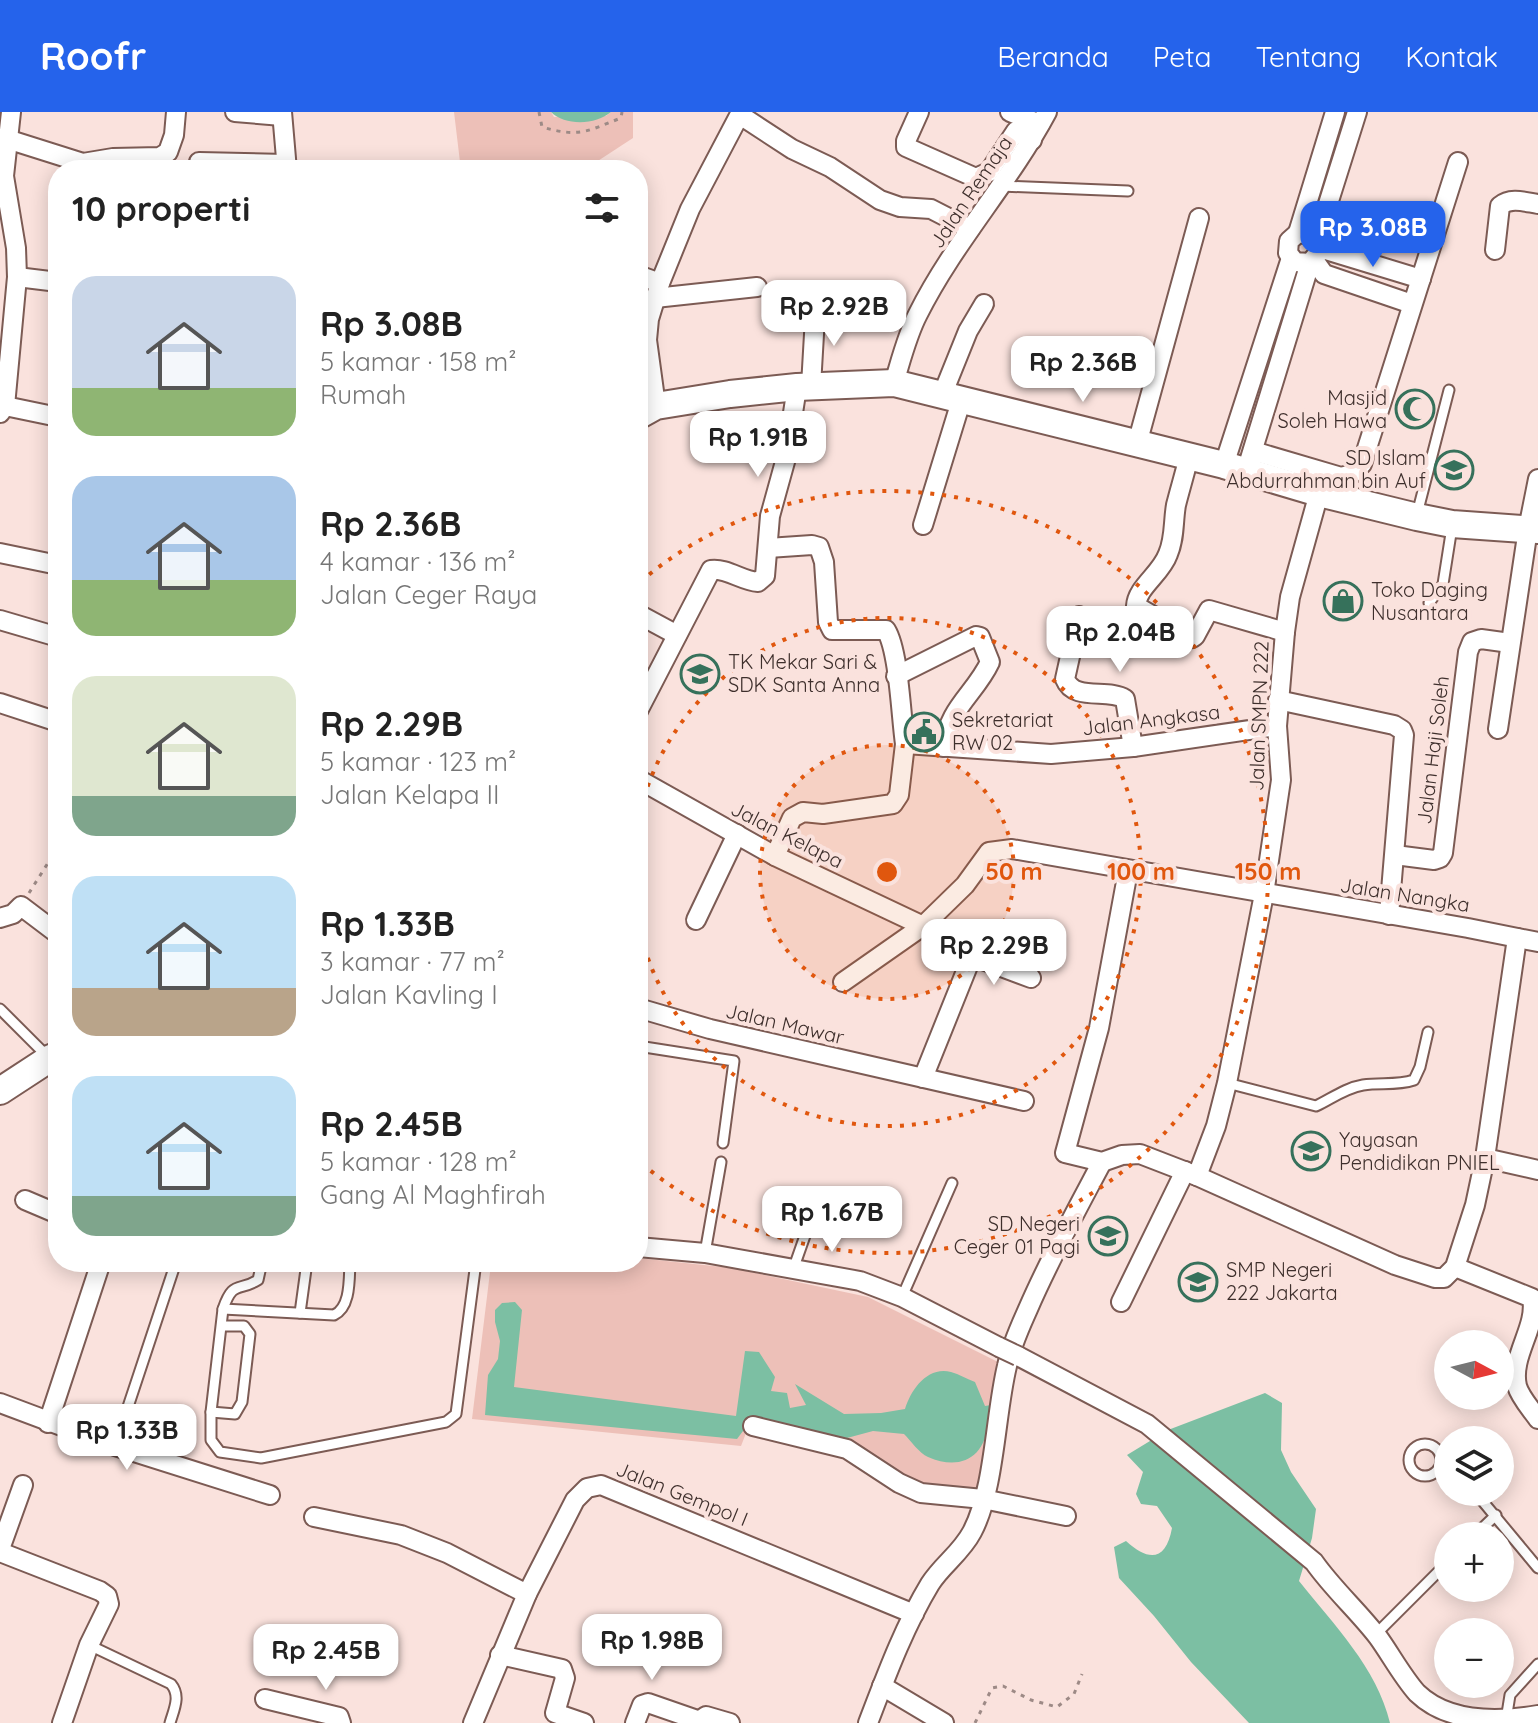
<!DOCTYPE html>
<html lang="id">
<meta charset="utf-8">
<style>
body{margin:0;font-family:Quicksand,sans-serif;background:#f2f2f2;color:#222;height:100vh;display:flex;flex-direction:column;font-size:30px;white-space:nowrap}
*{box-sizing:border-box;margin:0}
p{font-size:26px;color:#767676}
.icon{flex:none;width:44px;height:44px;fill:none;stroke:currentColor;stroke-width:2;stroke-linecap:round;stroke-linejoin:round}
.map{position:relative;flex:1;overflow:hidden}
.drawer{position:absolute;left:48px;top:48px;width:600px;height:1112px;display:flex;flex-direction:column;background:#fff;border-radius:32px;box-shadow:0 4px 20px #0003}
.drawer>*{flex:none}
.needle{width:52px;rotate:97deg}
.tools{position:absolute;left:1434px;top:1218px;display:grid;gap:16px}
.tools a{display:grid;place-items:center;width:80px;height:80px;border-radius:50%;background:#fff;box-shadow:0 4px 20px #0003;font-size:40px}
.price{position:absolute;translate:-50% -68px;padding:0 18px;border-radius:16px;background:#fff;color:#222;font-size:26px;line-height:52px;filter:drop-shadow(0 2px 4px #0008)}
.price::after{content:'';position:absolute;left:50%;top:48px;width:24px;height:18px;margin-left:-12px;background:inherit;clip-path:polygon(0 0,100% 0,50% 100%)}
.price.selected{background:#2563eb;color:#fff}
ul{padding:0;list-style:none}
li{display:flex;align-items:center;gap:24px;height:200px;padding:0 24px}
li span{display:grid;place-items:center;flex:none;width:224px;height:160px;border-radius:24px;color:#555}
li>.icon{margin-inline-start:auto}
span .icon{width:96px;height:96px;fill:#fffc;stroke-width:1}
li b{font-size:34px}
h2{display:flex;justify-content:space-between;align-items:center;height:96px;padding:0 24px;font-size:34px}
header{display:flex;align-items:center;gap:48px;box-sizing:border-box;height:112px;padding:0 40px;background:#2563eb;color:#fff}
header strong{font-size:38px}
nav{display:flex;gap:44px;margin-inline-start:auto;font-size:28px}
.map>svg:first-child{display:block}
.green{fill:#edc0b8}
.water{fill:#7cbfa3}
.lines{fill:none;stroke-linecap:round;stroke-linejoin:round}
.service-casing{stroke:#7c5b54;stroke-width:13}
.minor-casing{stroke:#7c5b54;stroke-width:22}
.secondary-casing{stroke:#7c5b54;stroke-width:30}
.path{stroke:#9d8a86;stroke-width:3;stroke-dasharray:4 6;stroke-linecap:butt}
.service{stroke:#fff;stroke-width:9}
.minor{stroke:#fff;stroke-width:18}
.secondary{stroke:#fff;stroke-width:26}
.minor-bridge-casing{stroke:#7c5b54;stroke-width:22;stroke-linecap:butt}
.minor-bridge{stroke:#fff;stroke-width:18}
.ring{fill:none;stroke:#e0570e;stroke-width:4;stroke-dasharray:4 8}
.labels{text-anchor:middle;stroke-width:8;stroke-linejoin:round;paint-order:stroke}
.street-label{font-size:20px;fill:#3e2f2c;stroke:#fae2dd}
.poi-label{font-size:20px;fill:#3e2f2c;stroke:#fae2dd;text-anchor:start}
.centre{fill:#e0570e;stroke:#fae2dd;stroke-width:4}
.ring-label{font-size:24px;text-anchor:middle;font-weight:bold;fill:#e0570e;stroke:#fae2dd;stroke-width:8;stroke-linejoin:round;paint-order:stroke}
</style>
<header>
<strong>Roofr</strong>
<nav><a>Beranda</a><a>Peta</a><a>Tentang</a><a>Kontak</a></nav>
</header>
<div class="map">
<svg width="1538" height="1611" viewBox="0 0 1538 1611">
<rect width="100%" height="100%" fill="#fae2dd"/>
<g class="green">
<path d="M 454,0 L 551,0 L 554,5 L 606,4 L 611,0 L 633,0 L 633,26 L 584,58 L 505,58 L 460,50 Z"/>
<path d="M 638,1146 L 732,1156 L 868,1185 L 1004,1253 L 986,1391 L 932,1379 L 847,1337 L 748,1316 L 741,1334 L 472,1307 L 491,1152 L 638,1150 Z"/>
</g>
<g class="water">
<path d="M 551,0 L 611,0 C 596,13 565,14 551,0 Z"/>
<path d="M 515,1190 L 522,1198 L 514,1275 L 736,1304 L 745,1239 L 759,1240 L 775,1265 L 771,1279 L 787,1281 L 790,1296 L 806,1293 L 795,1272 L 844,1302 L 881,1301 L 905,1297 C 911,1278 927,1254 951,1260 C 959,1262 967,1267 975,1270 L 985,1294 L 991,1293 L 994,1306 L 988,1311 C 985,1346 960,1359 928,1345 C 919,1341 911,1329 904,1322 L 873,1319 L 847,1326 L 749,1311 L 737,1327 L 485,1303 L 488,1263 L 498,1247 L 500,1229 L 495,1210 L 495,1198 L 502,1191 Z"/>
<path d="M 1265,1281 L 1282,1291 L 1281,1338 L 1291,1360 L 1316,1397 L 1312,1426 L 1299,1469 C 1334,1513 1377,1556 1390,1611 L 1249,1611 L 1191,1550 L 1154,1504 L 1119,1466 L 1114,1435 L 1126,1429 C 1149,1450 1166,1449 1172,1416 L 1157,1394 L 1141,1392 L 1136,1382 L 1143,1360 L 1127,1343 L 1168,1318 Z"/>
</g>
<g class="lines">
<defs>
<g id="service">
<path d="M 1001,74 L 1128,79"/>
<path d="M 1417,402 L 1449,278"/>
<path d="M 1429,491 L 1443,472 L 1452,415"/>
<path d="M 0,897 L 48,945"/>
<path d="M 638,934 L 734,949 L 723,1031"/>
<path d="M 1227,971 L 1316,994 C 1331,987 1345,976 1363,973 C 1380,970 1396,974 1414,968 L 1420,955 L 1428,920"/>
<path d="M 705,1141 L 721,1050"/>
<path d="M 262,1150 L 258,1168 C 238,1180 233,1168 223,1197 L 211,1300 L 211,1328 L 220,1340 L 261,1346 L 446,1310 L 456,1302 L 476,1150"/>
<path d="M 794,1155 L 814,1098"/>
<path d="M 902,1185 L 952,1071"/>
<path d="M 223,1197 L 334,1203 C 351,1195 349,1167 350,1150"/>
<path d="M 300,1201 L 307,1150"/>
<path d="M 211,1300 L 235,1302 L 242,1290 L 250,1222 L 244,1214 L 222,1214"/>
<circle cx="1425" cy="1348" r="16"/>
<path d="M 115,1334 L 176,1150"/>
<path d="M 1475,1380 L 1538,1456"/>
<path d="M 1474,1424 L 1496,1403"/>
<path d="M 1376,1522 L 1448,1450"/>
<path d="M 89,1533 L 171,1572 C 181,1584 174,1597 170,1611"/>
<path d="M 1506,1608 L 1510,1583 L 1538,1552"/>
</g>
<g id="minor">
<path d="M 235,0 L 282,4"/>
<path d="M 282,0 L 287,58"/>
<path d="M 919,0 L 906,29 L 906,35 L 976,66 L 989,60 L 1016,19 L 1032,28"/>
<path d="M 1010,0 L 1040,12"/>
<path d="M 740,3 L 792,37 L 830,55 L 880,88 L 900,95 L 931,97 L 970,117"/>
<path d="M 7,27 L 83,51 L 113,46 L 160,45 L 168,40 L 174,23 L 176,0"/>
<path d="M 199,50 L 286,52"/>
<path d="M 1298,121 L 1335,0"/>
<path d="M 1317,127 L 1357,0"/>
<path d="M 1319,136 L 1421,167"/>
<path d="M 1495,138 L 1500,94 C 1511,85 1525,90 1538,92"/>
<path d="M 1314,148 L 1324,162 L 1412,192"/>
<path d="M 638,163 L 660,171"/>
<path d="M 17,165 L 58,170"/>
<path d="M 655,186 L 757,175"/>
<path d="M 894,271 C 901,248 907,223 918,202 C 954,130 1009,71 1047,0"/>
<path d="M 811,274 L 815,205"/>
<path d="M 943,281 L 968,219 L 984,192"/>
<path d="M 5,294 L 17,165 L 16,136 L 4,64 L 11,0"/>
<path d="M 656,294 L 647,228 L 649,207 L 660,171 L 690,97 L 741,0"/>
<path d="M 0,301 L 5,294 L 58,305"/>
<path d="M 1137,332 L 1199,106"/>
<path d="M 1253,339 L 1341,365 L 1352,362 L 1362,352 L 1458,50"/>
<path d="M 1189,344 C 1185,361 1180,377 1176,393 C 1173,410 1175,426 1168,442 C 1161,462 1137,475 1136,494 L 1192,526 L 1195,524 L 1209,498 L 1285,520"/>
<path d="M 1249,350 L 1310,151 L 1319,140 L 1319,131 L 1313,123 L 1298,121 L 1289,129 L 1288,141 L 1295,150 L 1310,151"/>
<path d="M 1224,353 L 1291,146"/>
<path d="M 923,413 L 962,286"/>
<path d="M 768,436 L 812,433 L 819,435 L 824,450 L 828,510 L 832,518 L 886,518 C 899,539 901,605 905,632 L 1051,642 L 1133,635 L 1277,614"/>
<path d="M 0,441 L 58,453"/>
<path d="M 638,502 L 677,523"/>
<path d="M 1079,504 L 1065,567 C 1074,590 1108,576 1125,587 L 1133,635"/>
<path d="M 0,508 L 58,525"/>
<path d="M 896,564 L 976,524 L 980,525 L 990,550 C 975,582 948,596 944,635"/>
<path d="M 1278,588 L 1394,613 L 1402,618 L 1404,623 L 1389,803"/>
<path d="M 0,591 L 58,610"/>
<path d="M 638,599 L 711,458 C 727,456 742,469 758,470 L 765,464 L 770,404 L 786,346 L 797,275"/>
<path d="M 1498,617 L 1528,417 L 1538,367"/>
<path d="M 638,667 L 775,744 L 923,814 L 965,773 L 989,740 L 1012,737 L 1468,816 L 1538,830"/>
<path d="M 1395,743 L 1434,748 L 1440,746 L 1443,741 L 1468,540 L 1472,530 L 1481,527 L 1510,531"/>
<path d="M 775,744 L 792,706 L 803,700 L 823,702 L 893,692 L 899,683 L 905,632"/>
<path d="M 1128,759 L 1099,916 L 1065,1041 L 1102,1050 L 1122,1043 L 1140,1042 L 1197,1064 L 1395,1153 L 1435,1166 L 1444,1166 L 1455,1155 L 1475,1093 L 1485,1046 L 1517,826"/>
<path d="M 0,806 L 13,802 L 21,794 L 58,822"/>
<path d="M 696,808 L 737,722"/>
<path d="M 843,870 L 923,814 L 972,844 L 1031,866"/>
<path d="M 638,896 L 710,917 L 1024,989"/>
<path d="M 923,966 L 972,844"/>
<path d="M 1485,1046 L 1538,1058"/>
<path d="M 1197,1064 L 1216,1014 L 1227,971 L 1264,782 L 1281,668 L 1277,614 L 1285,520 L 1290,485 L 1319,381"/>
<path d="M 25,1088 L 58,1102"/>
<path d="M 638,1135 L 705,1141 L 860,1169 L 902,1185 L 999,1235"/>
<path d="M 1455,1155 L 1532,1186 C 1538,1215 1510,1244 1517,1274 C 1520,1285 1531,1297 1538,1307"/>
<path d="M 1121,1190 L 1185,1059"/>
<path d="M 1018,1244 L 1147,1312 L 1314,1450 C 1333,1477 1358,1499 1378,1525 C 1391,1543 1402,1564 1417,1581 C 1448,1611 1496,1610 1538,1603"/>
<path d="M 0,1291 L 115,1334 L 270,1383"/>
<path d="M 48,1311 L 101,1150"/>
<path d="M 753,1314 L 847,1337 L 899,1371 L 921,1381 L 983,1387 L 1066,1404"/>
<path d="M 314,1405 L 401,1423 L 447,1441 L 527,1482"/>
<path d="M 0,1437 L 23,1373"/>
<path d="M 0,1440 L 100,1479 L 107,1484 L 109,1492 L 89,1533 L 62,1611"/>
<path d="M 500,1543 L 562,1557 L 565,1566 L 555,1601 L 584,1611"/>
<path d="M 882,1574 L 944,1611"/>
<path d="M 265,1587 L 339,1605 L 341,1611"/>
<path d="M 473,1611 L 527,1482 L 575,1388 L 587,1376 L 601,1373 L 914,1502"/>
<path d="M 635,1611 L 642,1593 L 648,1591 L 697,1608"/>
<path d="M 696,1611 L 706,1604 L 730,1611"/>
<path d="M 868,1611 C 886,1564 904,1515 930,1472 C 942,1453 961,1441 972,1420 C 995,1377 995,1303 1007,1254 C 1011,1234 1020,1215 1028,1197 C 1050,1146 1076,1099 1102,1050"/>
</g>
<g id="secondary">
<path d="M 638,304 L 656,294 L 730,282 L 797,275 L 894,271 L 1224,353 L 1319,381 L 1417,405 L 1452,412 L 1538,418"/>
<path d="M 0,979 L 49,947 L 58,943"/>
</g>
</defs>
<use href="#service" class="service-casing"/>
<use href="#minor" class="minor-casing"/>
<use href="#secondary" class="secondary-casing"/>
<g class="path">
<path d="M 539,0 L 542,15 C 580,26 587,19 621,6 L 622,0"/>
<path d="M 58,672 L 55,697 L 58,721"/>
<path d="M 29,781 L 58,735"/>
<path d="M 975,1611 L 992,1576 L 1003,1574 L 1031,1588 L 1057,1595 L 1074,1582 L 1082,1562"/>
</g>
<use href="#service" class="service"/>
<use href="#minor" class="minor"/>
<use href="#secondary" class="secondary"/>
<defs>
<path id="minor-bridge" d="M 999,1235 L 1018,1244"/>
</defs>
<use href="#minor-bridge" class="minor-bridge-casing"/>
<use href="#minor-bridge" class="minor-bridge"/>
</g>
<circle cx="887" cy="760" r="127" fill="#e0570e" fill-opacity=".12"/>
<g class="ring">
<circle cx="887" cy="760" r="127"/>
<path d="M638 709A254 254 0 1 1 638 811"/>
<path d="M640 470A381 381 0 1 1 640 1050"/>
</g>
<defs>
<symbol id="mosque-ring" viewBox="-11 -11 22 22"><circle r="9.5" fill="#fae2dd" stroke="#36715b" stroke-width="1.5"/><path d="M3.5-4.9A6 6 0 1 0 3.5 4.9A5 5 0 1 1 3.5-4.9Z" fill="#36715b"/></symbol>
<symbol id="school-ring" viewBox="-11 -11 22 22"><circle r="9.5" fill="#fae2dd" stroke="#36715b" stroke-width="1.5"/><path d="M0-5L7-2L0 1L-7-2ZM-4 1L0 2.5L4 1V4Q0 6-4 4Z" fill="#36715b"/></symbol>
<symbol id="shop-ring" viewBox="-11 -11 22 22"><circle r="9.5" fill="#fae2dd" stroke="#36715b" stroke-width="1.5"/><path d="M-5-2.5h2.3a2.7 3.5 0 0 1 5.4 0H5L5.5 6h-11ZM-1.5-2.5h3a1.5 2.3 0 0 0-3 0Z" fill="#36715b"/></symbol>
<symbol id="civic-ring" viewBox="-11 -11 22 22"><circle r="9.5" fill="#fae2dd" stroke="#36715b" stroke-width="1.5"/><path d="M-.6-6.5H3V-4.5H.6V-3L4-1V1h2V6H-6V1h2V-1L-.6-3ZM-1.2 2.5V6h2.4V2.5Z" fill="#36715b"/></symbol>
</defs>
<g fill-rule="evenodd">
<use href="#mosque-ring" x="1393" y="275" width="44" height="44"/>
<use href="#school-ring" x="1432" y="336" width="44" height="44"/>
<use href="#shop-ring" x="1321" y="467" width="44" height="44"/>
<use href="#school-ring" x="678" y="540" width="44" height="44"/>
<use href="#civic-ring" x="902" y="598" width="44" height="44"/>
<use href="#school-ring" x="1289" y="1017" width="44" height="44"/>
<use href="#school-ring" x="1086" y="1102" width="44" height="44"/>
<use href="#school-ring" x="1176" y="1148" width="44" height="44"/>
</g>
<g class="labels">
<g class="street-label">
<text transform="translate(971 80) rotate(-56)" y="7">Jalan Remaja</text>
<text transform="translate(1259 604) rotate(-88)" y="7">Jalan SMPN 222</text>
<text transform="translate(1151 608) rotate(-7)" y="7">Jalan Angkasa</text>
<text transform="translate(1433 638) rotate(-83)" y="7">Jalan Haji Soleh</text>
<text transform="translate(787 723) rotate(27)" y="7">Jalan Kelapa</text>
<text transform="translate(1405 783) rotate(9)" y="7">Jalan Nangka</text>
<text transform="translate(785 912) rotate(13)" y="7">Jalan Mawar</text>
<text transform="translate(682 1382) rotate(22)" y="7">Jalan Gempol I</text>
</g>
<g class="poi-label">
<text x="1387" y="293" text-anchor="end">Masjid<tspan x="1387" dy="23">Soleh Hawa</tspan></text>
<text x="1426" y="353" text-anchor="end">SD Islam<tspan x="1426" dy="23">Abdurrahman bin Auf</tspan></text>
<text x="1371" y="485">Toko Daging<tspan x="1371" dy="23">Nusantara</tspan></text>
<text x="728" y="557">TK Mekar Sari &amp;<tspan x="728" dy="23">SDK Santa Anna</tspan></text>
<text x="952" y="615">Sekretariat<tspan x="952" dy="23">RW 02</tspan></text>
<text x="1339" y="1035">Yayasan<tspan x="1339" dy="23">Pendidikan PNIEL</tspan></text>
<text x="1080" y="1119" text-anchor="end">SD Negeri<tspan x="1080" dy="23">Ceger 01 Pagi</tspan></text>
<text x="1226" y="1165">SMP Negeri<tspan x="1226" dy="23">222 Jakarta</tspan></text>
</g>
</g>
<circle cx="887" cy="760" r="12" class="centre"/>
<g class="ring-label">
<text x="1014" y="768">50 m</text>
<text x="1141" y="768">100 m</text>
<text x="1268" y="768">150 m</text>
</g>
</svg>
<div class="tools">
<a><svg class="needle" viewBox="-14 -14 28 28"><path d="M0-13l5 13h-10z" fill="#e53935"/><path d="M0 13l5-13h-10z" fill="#767676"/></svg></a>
<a><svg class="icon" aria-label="layers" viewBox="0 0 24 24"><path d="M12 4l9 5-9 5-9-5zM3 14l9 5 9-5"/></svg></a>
<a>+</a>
<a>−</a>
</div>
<b class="price selected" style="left:1373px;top:157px">Rp 3.08B</b>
<b class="price" style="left:834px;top:236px">Rp 2.92B</b>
<b class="price" style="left:1083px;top:292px">Rp 2.36B</b>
<b class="price" style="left:758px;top:367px">Rp 1.91B</b>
<b class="price" style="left:1120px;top:562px">Rp 2.04B</b>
<b class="price" style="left:994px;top:875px">Rp 2.29B</b>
<b class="price" style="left:832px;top:1142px">Rp 1.67B</b>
<b class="price" style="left:127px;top:1360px">Rp 1.33B</b>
<b class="price" style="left:652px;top:1570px">Rp 1.98B</b>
<b class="price" style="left:326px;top:1580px">Rp 2.45B</b>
<section class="drawer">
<h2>10 properti<svg class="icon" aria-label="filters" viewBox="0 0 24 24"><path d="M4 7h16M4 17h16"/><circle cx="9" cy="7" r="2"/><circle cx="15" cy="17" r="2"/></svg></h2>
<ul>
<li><span style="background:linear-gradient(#c9d6e8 70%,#8fb573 0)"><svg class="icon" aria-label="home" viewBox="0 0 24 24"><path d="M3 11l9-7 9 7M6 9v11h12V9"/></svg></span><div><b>Rp 3.08B</b><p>5 kamar · 158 m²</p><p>Rumah</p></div></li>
<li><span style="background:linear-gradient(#a9c7e8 65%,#8fb573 0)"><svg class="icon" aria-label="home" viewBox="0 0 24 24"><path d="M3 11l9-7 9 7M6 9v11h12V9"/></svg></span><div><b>Rp 2.36B</b><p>4 kamar · 136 m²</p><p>Jalan Ceger Raya</p></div></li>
<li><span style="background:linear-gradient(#dfe7d0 75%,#7fa58c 0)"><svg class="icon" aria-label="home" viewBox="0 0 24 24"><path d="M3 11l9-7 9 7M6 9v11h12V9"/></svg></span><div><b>Rp 2.29B</b><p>5 kamar · 123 m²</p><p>Jalan Kelapa II</p></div></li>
<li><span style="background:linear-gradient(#bfe0f5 70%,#b9a48a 0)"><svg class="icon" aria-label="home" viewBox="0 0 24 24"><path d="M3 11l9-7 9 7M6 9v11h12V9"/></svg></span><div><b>Rp 1.33B</b><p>3 kamar · 77 m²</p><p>Jalan Kavling I</p></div></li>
<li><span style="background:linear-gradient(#bfe0f5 75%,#7fa58c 0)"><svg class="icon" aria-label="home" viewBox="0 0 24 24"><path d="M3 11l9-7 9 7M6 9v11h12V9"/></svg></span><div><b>Rp 2.45B</b><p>5 kamar · 128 m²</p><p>Gang Al Maghfirah</p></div></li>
</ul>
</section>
</div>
